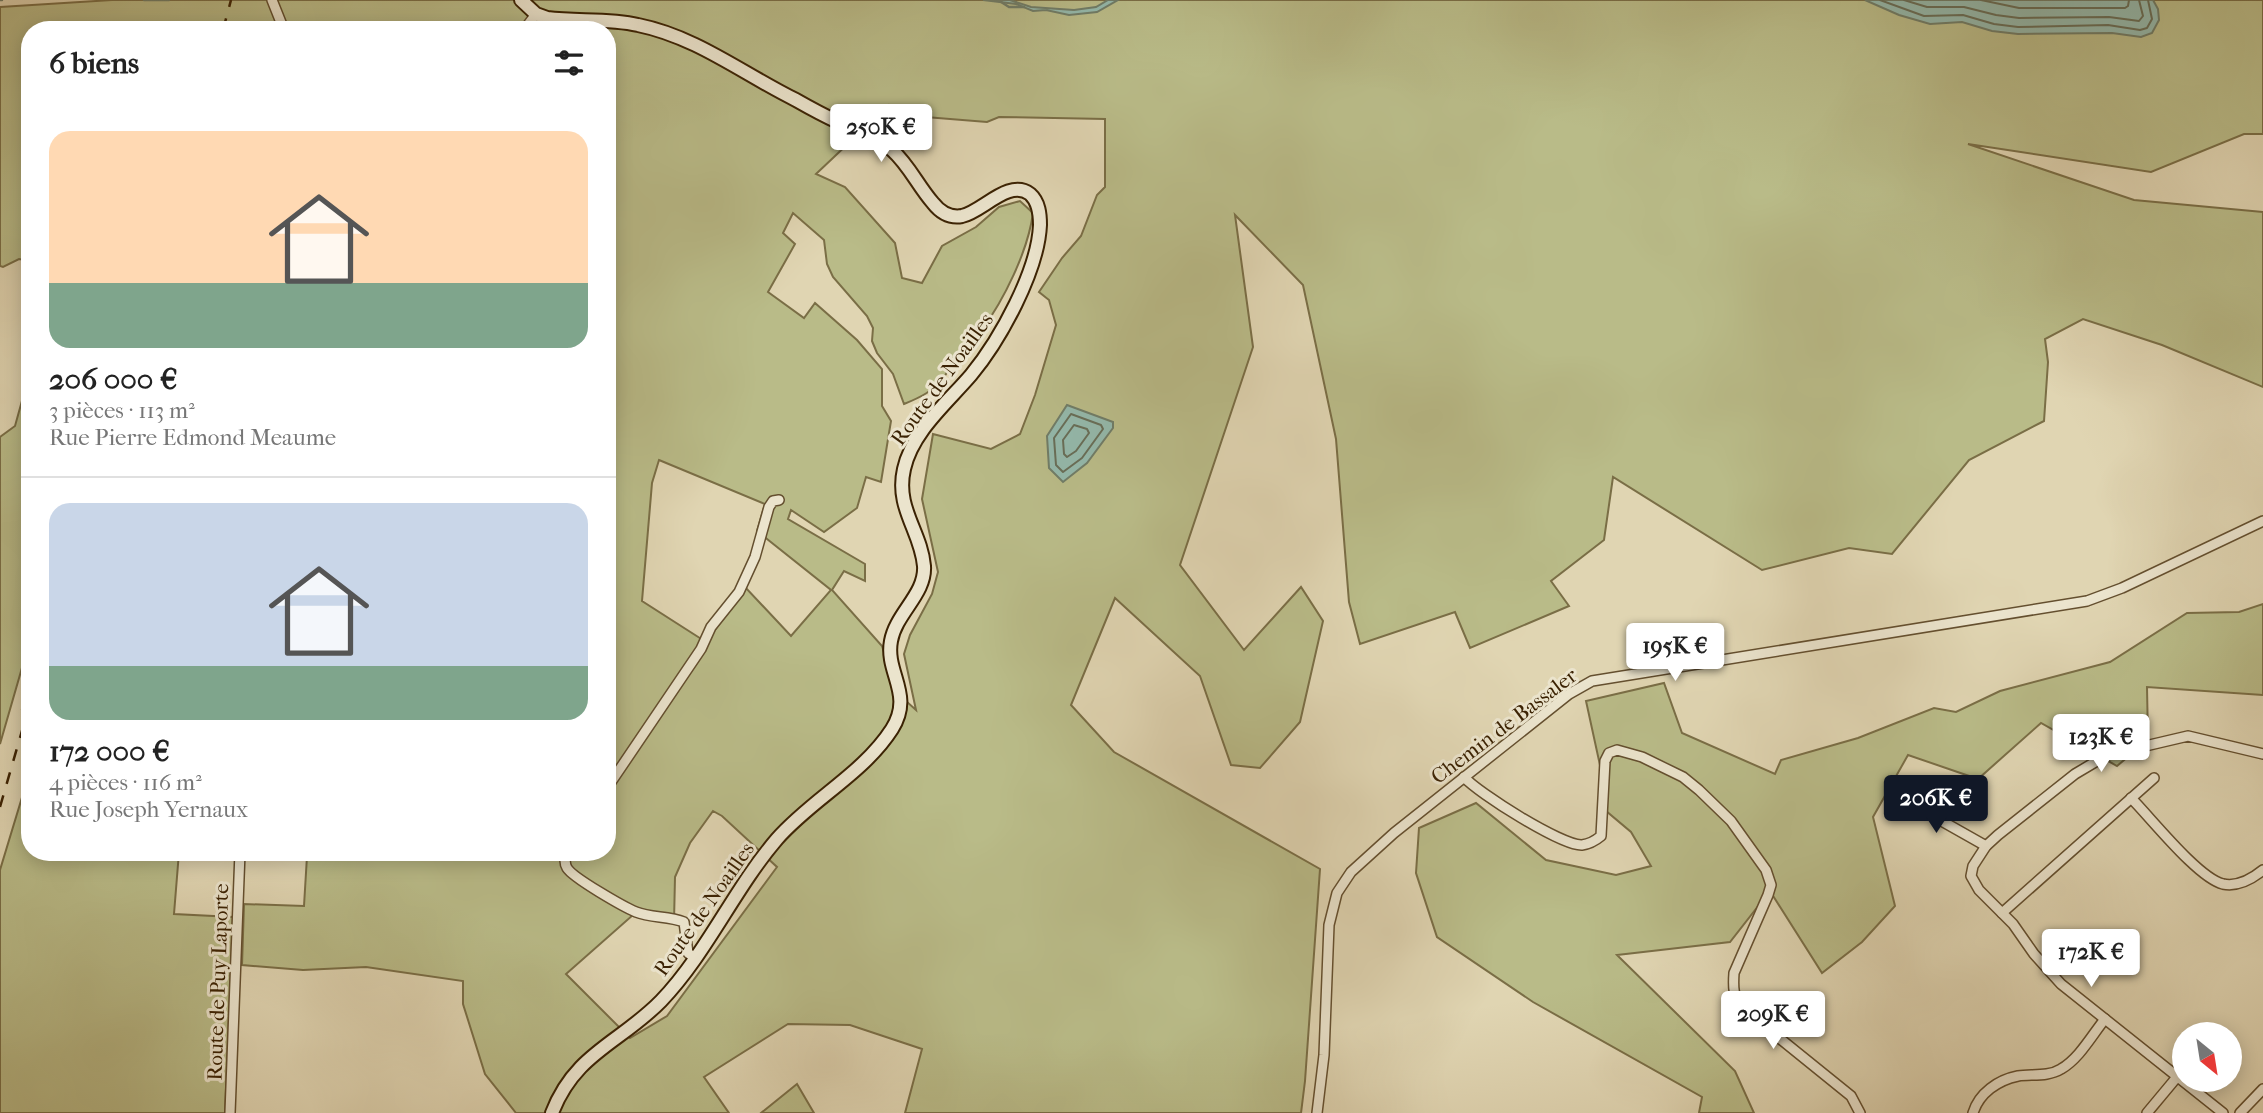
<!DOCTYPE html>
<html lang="fr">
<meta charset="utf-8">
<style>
body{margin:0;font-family:"IM FELL French Canon",serif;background:#f2f2f2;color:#222;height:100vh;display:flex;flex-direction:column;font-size:26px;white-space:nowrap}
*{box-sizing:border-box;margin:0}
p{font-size:23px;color:#767676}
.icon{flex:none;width:38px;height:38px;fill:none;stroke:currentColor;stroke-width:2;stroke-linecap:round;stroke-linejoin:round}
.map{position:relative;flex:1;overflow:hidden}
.sheet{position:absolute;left:21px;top:21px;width:595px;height:840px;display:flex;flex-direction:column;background:#fff;border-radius:28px;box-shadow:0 4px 18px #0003}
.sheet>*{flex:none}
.needle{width:46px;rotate:150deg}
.controls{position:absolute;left:2172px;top:1022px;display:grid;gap:14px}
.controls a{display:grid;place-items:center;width:70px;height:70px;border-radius:50%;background:#fff;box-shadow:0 4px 18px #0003;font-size:35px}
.price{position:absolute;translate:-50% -60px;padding:0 16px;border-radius:7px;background:#fff;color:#222;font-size:23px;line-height:46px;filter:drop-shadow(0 2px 4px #0008)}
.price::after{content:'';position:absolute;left:50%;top:42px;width:21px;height:16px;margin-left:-10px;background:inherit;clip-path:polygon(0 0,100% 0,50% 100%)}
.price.selected{background:#111827;color:#fff}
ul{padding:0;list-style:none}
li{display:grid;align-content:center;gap:14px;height:371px;padding:0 28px}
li+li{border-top:2px solid #e0e0e0}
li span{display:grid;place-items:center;height:217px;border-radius:21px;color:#555}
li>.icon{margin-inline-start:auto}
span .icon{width:126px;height:126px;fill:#fffc;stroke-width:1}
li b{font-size:30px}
h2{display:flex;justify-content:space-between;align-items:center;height:84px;padding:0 28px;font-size:30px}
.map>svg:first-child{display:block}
.green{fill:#b9bb88;stroke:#7a6e46;stroke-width:2;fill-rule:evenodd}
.water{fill:#94b9ac;stroke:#707d68;stroke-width:2}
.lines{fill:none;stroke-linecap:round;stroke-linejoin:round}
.shore{stroke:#686e58;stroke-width:2}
.stream{stroke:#707d68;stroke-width:2.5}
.minor-casing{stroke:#644f2f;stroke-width:12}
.secondary-casing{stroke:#3b2203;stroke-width:16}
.minor{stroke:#ebe4cd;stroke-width:9}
.secondary{stroke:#ebe4cd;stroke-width:12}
.rail{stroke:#3b2203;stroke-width:2.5;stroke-dasharray:12 12;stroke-linecap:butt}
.labels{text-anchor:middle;stroke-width:6;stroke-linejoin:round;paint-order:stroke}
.street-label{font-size:21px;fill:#3b2203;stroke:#ebe4cd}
</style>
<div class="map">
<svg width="2263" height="1113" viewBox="0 0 2263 1113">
<rect width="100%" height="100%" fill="#e0d5b2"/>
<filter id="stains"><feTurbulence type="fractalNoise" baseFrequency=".00286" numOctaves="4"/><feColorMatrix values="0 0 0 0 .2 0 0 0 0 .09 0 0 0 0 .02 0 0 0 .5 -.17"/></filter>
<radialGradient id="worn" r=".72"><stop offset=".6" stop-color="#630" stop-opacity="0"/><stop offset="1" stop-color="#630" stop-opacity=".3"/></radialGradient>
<g class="green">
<path d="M 112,0 L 2263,0 L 2263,134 L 2244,134 L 2151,172 L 1968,144 L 2134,200 L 2263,212 L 2263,387 L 2162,345 L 2083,319 L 2045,339 L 2048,362 L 2044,421 L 1969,460 L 1892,554 L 1849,548 L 1762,570 L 1613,477 L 1604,540 L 1551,581 L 1569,606 L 1470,648 L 1455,612 L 1360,644 L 1349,602 L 1336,439 L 1303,285 L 1235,215 L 1253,347 L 1180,565 L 1244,650 L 1301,587 L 1323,621 L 1300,722 L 1260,768 L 1231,765 L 1200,676 L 1115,598 L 1071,705 L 1114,752 L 1320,869 L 1305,1081 L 1301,1113 L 905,1113 L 922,1049 L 850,1025 L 788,1024 L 704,1077 L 729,1113 L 516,1113 L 485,1074 L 463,1004 L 463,981 L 366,967 L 303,970 L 242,965 L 244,904 L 304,906 L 307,856 L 298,852 L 607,852 L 607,30 L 30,30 L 30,261 L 19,259 L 3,267 L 0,266 L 0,7 ZM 889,105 L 913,116 L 987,122 L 999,117 L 1105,119 L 1105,187 L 1097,195 L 1081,236 L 1062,258 L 1039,292 L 1049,300 L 1056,325 L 1035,395 L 1020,434 L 991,449 L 933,434 L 922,499 L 938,572 L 932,594 L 910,635 L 904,654 L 916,710 L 897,693 L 882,646 L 832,590 L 844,571 L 865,581 L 865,564 L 788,519 L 791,510 L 824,532 L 857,508 L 866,477 L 881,482 L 891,421 L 882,406 L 882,369 L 857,340 L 815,303 L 804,318 L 768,292 L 795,244 L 783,233 L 793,213 L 824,240 L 827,264 L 833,277 L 867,316 L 873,328 L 872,341 L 877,353 L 893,374 L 904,404 C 919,398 934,391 944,377 C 949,370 952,361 958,354 C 965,346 974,340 981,331 C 1004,300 1028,251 1033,213 L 1020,201 L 999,207 L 976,227 L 942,246 L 922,283 L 902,278 L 895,243 L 845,187 L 816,174 ZM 659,460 L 765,504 L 757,531 L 831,590 L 791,636 L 746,588 L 706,642 L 642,601 L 652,483 ZM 713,811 L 722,816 L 777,867 L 667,1016 L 630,1038 L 566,974 L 634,914 L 674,922 L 675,877 L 690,843 Z"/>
<path d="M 30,372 L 30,640 L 0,744 L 0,437 L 15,426 Z"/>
<path d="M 2263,604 L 2263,695 L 2147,687 L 2148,740 L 2117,766 L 2041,723 L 1978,779 L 1908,755 L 1873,817 L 1895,906 L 1862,942 L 1822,973 L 1770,891 L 1730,942 L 1617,955 L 1735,1071 L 1754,1113 L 1699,1113 L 1702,1097 L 1533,1002 L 1437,937 L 1416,873 L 1419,828 L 1476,803 L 1546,860 L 1616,875 L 1651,866 L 1631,832 L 1599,805 L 1603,779 L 1586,701 L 1664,683 L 1682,733 L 1775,774 L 1781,760 L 1858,738 L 1934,708 L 1956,712 L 2000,691 L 2110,662 L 2187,613 L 2239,612 Z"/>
<path d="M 30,771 L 30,852 L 179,852 L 174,914 L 233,917 L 225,1113 L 0,1113 L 0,870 Z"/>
<path d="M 797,1084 L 814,1113 L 761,1113 Z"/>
</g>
<g class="water">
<path d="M 983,0 L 1010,0 L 1031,7 L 1074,10 L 1096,7 L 1108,0 L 1118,0 L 1097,12 L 1069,15 L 1046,10 L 1033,11 L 1016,4 Z"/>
<path d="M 1865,0 L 2153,0 L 2158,9 L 2159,20 L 2152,33 L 2141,37 L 2112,33 L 2018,34 L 1992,31 L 1962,22 L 1930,24 L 1899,15 Z"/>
<path d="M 1067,405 L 1113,422 L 1113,428 L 1087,463 L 1063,482 L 1049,468 L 1047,436 Z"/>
</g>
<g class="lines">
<g class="shore">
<path d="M 1880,0 L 1924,16 L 1963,15 L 1994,24 L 2018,27 L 2108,25 L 2140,30 L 2147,28 L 2152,19 L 2148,0"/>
<path d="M 1904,0 L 1927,7 L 1964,7 L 1996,15 L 2019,18 L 2109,17 L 2139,21 L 2143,16 L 2139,0"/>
<path d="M 1981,0 L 2019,8 L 2125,8 L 2128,6 L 2129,0"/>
<path d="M 1071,414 L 1101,425 L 1103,429 L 1082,458 L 1063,472 L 1056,465 L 1054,438 Z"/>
<path d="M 1074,425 L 1087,429 L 1089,433 L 1076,451 L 1067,457 L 1064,454 L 1063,440 Z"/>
</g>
<g class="stream">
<path d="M 0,0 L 2,0"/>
<path d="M 144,0 L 169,0"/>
<path d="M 998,0 L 1009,7 L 1024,7"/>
</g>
<defs>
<g id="minor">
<path d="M 272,0 L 284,30"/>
<path d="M 524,30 L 536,14"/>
<path d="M 1464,777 C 1478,793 1562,846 1582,845 C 1590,844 1595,841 1601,836 L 1605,761 L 1609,753 L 1617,750 L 1642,757 L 1683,777 L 1699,790 L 1731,821 L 1766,870 L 1771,885 L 1768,895 L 1734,973 C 1733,987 1733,996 1742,1008 L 1851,1096 L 1860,1113"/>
<path d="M 607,788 L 701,649 L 711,627 L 739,592 L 755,557 L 769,507 L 773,501 L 779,500"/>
<path d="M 1901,798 L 1986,846"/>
<path d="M 2131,798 C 2151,818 2198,878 2223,884 C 2238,887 2252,879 2263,870"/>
<path d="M 566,852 C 565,858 564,863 567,868 C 573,878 624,907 636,912 C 651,918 668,916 684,922 L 688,953 L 695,958"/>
<path d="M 2002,913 L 2154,778"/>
<path d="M 230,1113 L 240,852"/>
<path d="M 1317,1113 L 1324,1055 L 1329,925 L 1337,893 L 1351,872 L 1394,833 L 1569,694 L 1592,681 L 2087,601 L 2122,588 L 2263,521"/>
<path d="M 1973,1113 C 1979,1093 1998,1080 2018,1076 C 2032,1074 2048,1077 2061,1069 C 2079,1059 2092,1035 2105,1019"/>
<path d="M 2147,1113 L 2177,1077"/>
<path d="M 2223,1113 L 2061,984 L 2034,954 L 2013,924 L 1979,890 L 1971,876 L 1973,866 L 1986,846 L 1998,835 L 2075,774 L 2107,755 L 2188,736 L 2263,754"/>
<path d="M 2240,1113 L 2263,1089"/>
</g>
<path id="secondary" d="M 521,0 L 536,14 L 547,18 C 577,22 608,18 638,25 C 697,37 743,74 796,100 C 810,108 825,116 840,123 C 857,132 877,138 892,150 C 909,165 918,186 933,203 C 940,212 950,218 962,216 C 982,212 1009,178 1030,194 C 1039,202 1040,214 1040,225 C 1038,271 1000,340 971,375 C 947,403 912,432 904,469 C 895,508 921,531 924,566 C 926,594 896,613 891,641 C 885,673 914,694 892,729 C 863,774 812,799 777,839 C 734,889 707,953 661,1001 C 620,1043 575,1053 552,1113"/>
</defs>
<use href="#minor" class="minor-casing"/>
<use href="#secondary" class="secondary-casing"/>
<use href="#minor" class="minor"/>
<use href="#secondary" class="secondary"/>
<g class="rail">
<path d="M 223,30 L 231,0"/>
<path d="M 22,710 L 30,684"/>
<path d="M 0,807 L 30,703"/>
</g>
</g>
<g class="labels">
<g class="street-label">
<text transform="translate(942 379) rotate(-54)" y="7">Route de Noailles</text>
<text transform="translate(1504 726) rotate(-37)" y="7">Chemin de Bassaler</text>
<text transform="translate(704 909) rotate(-55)" y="7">Route de Noailles</text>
<text transform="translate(218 982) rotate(-88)" y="7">Route de Puy Laporte</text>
</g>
</g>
<rect width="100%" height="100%" filter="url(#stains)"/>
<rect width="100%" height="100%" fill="url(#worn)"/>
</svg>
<div class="controls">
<a><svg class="needle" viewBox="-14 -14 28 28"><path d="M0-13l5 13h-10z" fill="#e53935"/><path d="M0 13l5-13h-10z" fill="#767676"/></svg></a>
</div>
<b class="price" style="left:881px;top:164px">250K €</b>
<b class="price" style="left:1675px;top:683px">195K €</b>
<b class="price" style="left:2101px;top:774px">123K €</b>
<b class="price selected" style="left:1936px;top:835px">206K €</b>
<b class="price" style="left:2091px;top:989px">172K €</b>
<b class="price" style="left:1773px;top:1051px">209K €</b>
<section class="sheet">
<h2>6 biens<svg class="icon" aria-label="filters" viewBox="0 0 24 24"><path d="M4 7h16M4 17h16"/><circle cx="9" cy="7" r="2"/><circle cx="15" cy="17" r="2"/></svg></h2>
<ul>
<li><span style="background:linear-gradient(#ffd9b3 70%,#7fa58c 0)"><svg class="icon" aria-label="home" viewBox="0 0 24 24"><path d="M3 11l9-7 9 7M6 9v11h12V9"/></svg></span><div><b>206 000 €</b><p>3 pièces · 113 m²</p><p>Rue Pierre Edmond Meaume</p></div></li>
<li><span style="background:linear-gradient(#c9d6e8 75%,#7fa58c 0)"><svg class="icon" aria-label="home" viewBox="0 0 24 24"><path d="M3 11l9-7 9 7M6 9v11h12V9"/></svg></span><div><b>172 000 €</b><p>4 pièces · 116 m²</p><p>Rue Joseph Yernaux</p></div></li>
</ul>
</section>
</div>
